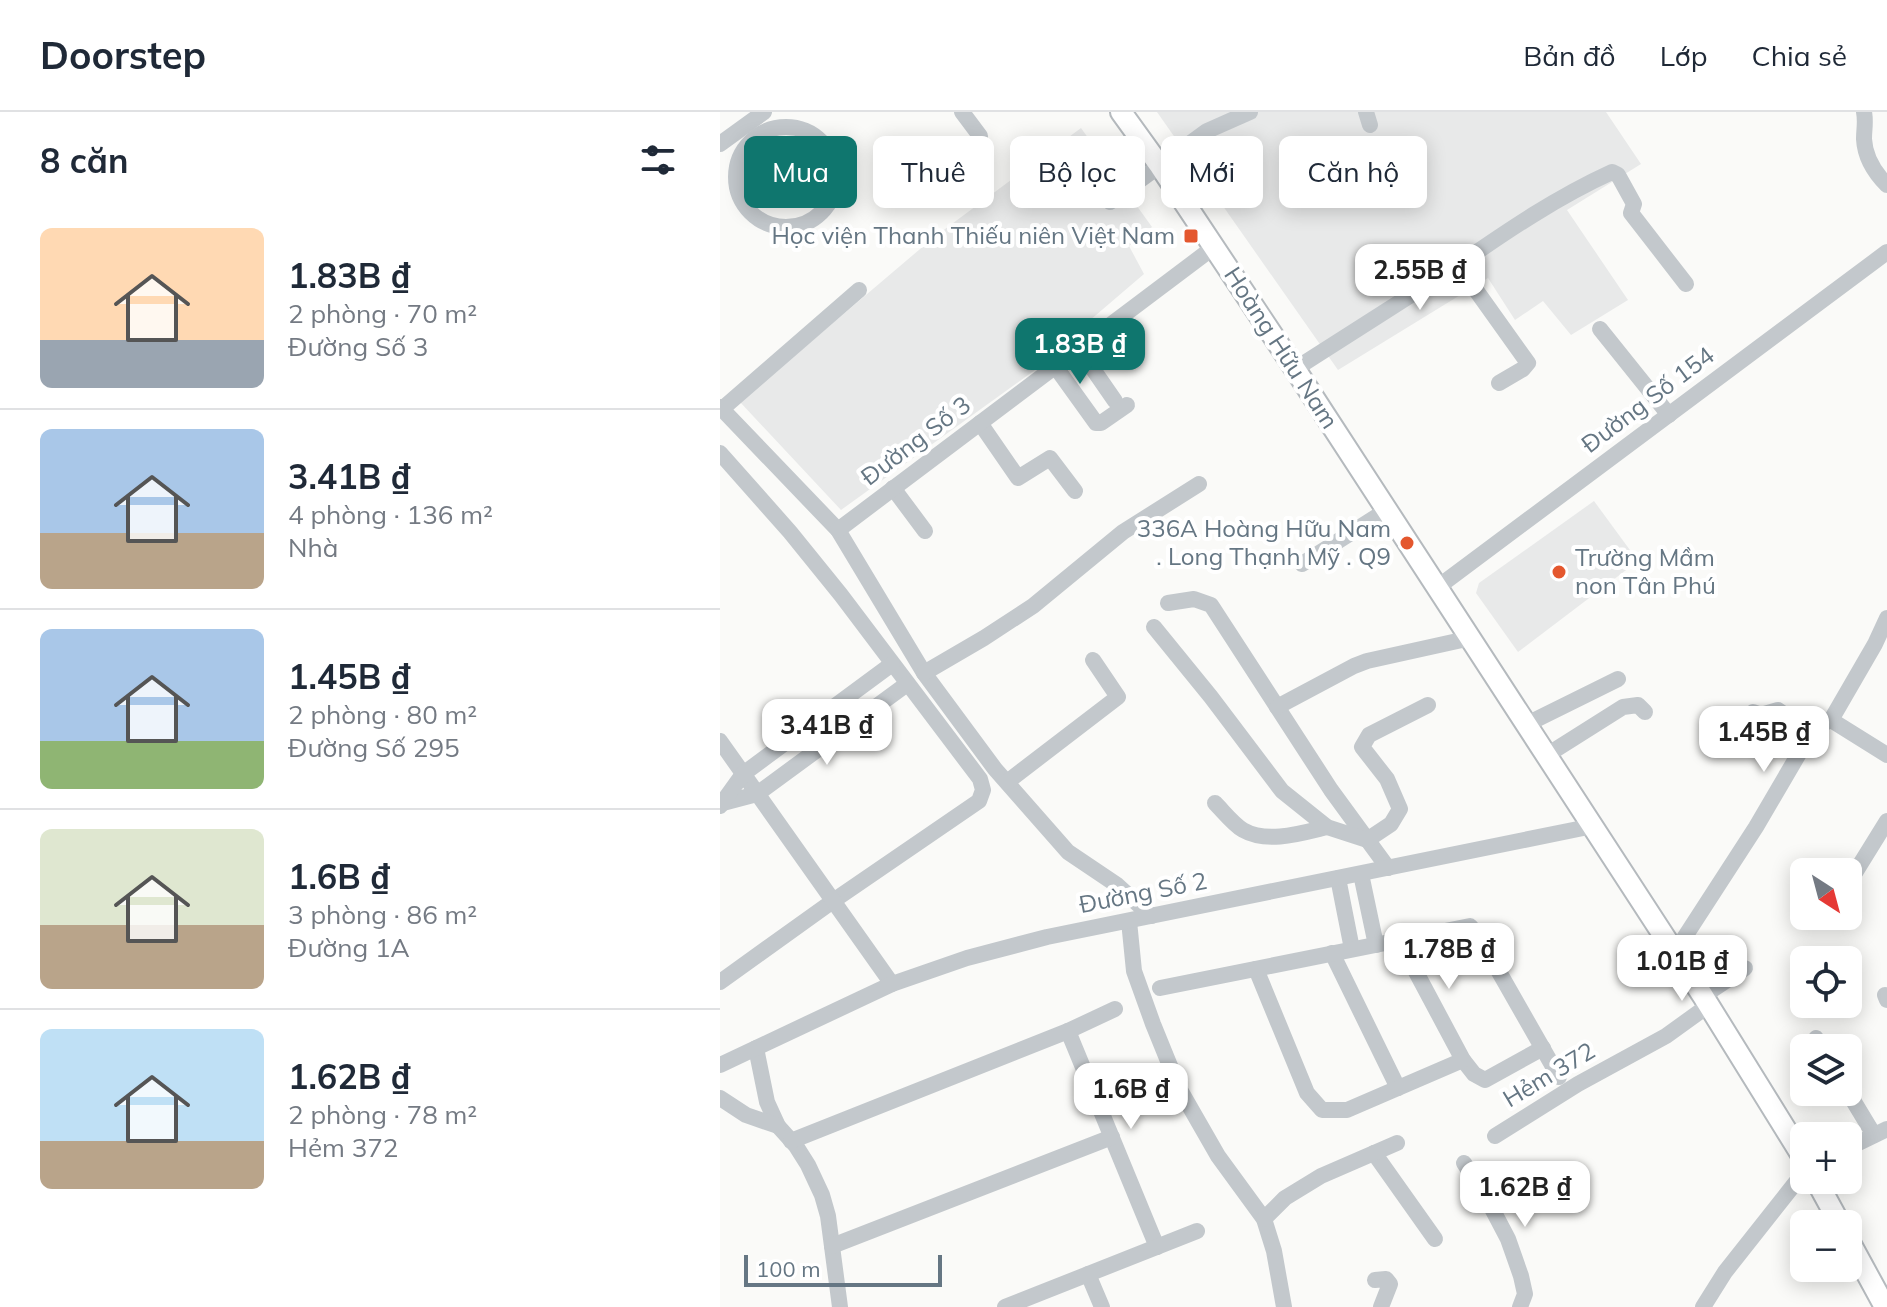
<!DOCTYPE html>
<html lang="vi">
<meta charset="utf-8">
<style>
body{margin:0;font-family:Mulish,sans-serif;background:#f2f2f3;color:#1f2937;height:100vh;display:flex;flex-direction:column;font-size:30px;white-space:nowrap}
*{box-sizing:border-box;margin:0}
p{font-size:26px;color:#747a83}
.icon{flex:none;width:44px;height:44px;fill:none;stroke:currentColor;stroke-width:2;stroke-linecap:round;stroke-linejoin:round}
.map{position:relative;flex:1;overflow:hidden}
.sheet{display:flex;flex-direction:column;background:#fff;width:720px}
.sheet>*{flex:none}
.hud{position:absolute;left:24px;top:24px;width:760px;height:72px;display:flex;gap:16px}
.needle{width:52px;rotate:144deg}
.fabs{position:absolute;left:1070px;top:746px;display:grid;gap:16px}
.fabs a{display:grid;place-items:center;width:72px;height:72px;border-radius:12px;background:#fff;box-shadow:0 4px 20px #0003;font-size:40px}
.scale{position:absolute;left:24px;bottom:20px;width:198px;box-sizing:border-box;padding-left:8px;border:4px solid #657683;border-top:0;font-size:22px;line-height:28px;white-space:nowrap;color:#657683;-webkit-text-stroke:6px #fff;paint-order:stroke}
.price{position:absolute;translate:-50% -68px;padding:0 18px;border-radius:16px;background:#fff;color:#222;font-size:26px;line-height:52px;filter:drop-shadow(0 2px 4px #0008)}
.price::after{content:'';position:absolute;left:50%;top:48px;width:24px;height:18px;margin-left:-12px;background:inherit;clip-path:polygon(0 0,100% 0,50% 100%)}
.price.active{background:#0f766e;color:#fff}
ul{padding:0;list-style:none}
li{display:flex;align-items:center;gap:24px;height:200px;padding:0 40px}
li+li{border-top:2px solid #e0e1e3}
li span{display:grid;place-items:center;flex:none;width:224px;height:160px;border-radius:12px;color:#555}
li>.icon{margin-inline-start:auto}
span .icon{width:96px;height:96px;fill:#fffc;stroke-width:1}
li b{font-size:34px}
h2{display:flex;justify-content:space-between;align-items:center;height:96px;padding:0 40px;font-size:34px}
.chip{padding:0 28px;border-radius:12px;background:#fff;box-shadow:0 4px 20px #0003;font-size:28px;line-height:72px}
.chip.active{background:#0f766e;color:#fff}
header{display:flex;align-items:center;gap:48px;box-sizing:border-box;height:112px;padding:0 40px;background:#fff;border-bottom:2px solid #e0e1e3}
header strong{font-size:38px}
nav{display:flex;gap:44px;margin-inline-start:auto;font-size:28px}
main{display:flex;flex:1;min-height:0}
.map>svg:first-child{display:block}
.built{fill:#e8e9e9}
.lines{fill:none;stroke-linecap:round;stroke-linejoin:round}
.major-casing{stroke:#b5babe;stroke-width:24}
.minor{stroke:#c3c8cc;stroke-width:16}
.major{stroke:#fff;stroke-width:20}
.poi-dot{fill:#e4572e;stroke:#fff;stroke-width:3}
.labels{text-anchor:middle;stroke-width:8;stroke-linejoin:round;paint-order:stroke}
.poi-label{font-size:24px;fill:#657683;stroke:#fff;text-anchor:end}
.street-label{font-size:24px;fill:#657683;stroke:#fff}
</style>
<header>
<strong>Doorstep</strong>
<nav><a>Bản đồ</a><a>Lớp</a><a>Chia sẻ</a></nav>
</header>
<main>
<section class="sheet">
<h2>8 căn<svg class="icon" aria-label="filters" viewBox="0 0 24 24"><path d="M4 7h16M4 17h16"/><circle cx="9" cy="7" r="2"/><circle cx="15" cy="17" r="2"/></svg></h2>
<ul>
<li><span style="background:linear-gradient(#ffd9b3 70%,#9aa5b1 0)"><svg class="icon" aria-label="home" viewBox="0 0 24 24"><path d="M3 11l9-7 9 7M6 9v11h12V9"/></svg></span><div><b>1.83B ₫</b><p>2 phòng · 70 m²</p><p>Đường Số 3</p></div></li>
<li><span style="background:linear-gradient(#a9c7e8 65%,#b9a48a 0)"><svg class="icon" aria-label="home" viewBox="0 0 24 24"><path d="M3 11l9-7 9 7M6 9v11h12V9"/></svg></span><div><b>3.41B ₫</b><p>4 phòng · 136 m²</p><p>Nhà</p></div></li>
<li><span style="background:linear-gradient(#a9c7e8 70%,#8fb573 0)"><svg class="icon" aria-label="home" viewBox="0 0 24 24"><path d="M3 11l9-7 9 7M6 9v11h12V9"/></svg></span><div><b>1.45B ₫</b><p>2 phòng · 80 m²</p><p>Đường Số 295</p></div></li>
<li><span style="background:linear-gradient(#dfe7d0 60%,#b9a48a 0)"><svg class="icon" aria-label="home" viewBox="0 0 24 24"><path d="M3 11l9-7 9 7M6 9v11h12V9"/></svg></span><div><b>1.6B ₫</b><p>3 phòng · 86 m²</p><p>Đường 1A</p></div></li>
<li><span style="background:linear-gradient(#bfe0f5 70%,#b9a48a 0)"><svg class="icon" aria-label="home" viewBox="0 0 24 24"><path d="M3 11l9-7 9 7M6 9v11h12V9"/></svg></span><div><b>1.62B ₫</b><p>2 phòng · 78 m²</p><p>Hẻm 372</p></div></li>
</ul>
</section>
<div class="map">
<svg width="1167" height="1195" viewBox="0 0 1167 1195">
<rect width="100%" height="100%" fill="#fafaf8"/>
<g class="built">
<path d="M 437,0 L 886,0 L 921,52 L 847,98 L 908,188 L 851,223 L 823,189 L 795,208 L 768,166 L 618,258 Z"/>
<path d="M 361,16 L 432,115 L 409,134 L 424,162 L 369,209 L 369,219 L 121,398 L 20,290 L 213,126 Z"/>
<path d="M 874,389 L 918,449 L 798,540 L 756,481 L 759,471 Z"/>
</g>
<g class="lines">
<defs>
<g id="major">
<path d="M 401,0 L 440,54 L 575,257 L 983,884 L 1084,1047"/>
<path d="M 1096,1068 L 1120,1112"/>
<path d="M 1128,1127 L 1165,1195"/>
</g>
</defs>
<use href="#major" class="major-casing"/>
<g class="minor">
<path d="M 242,0 L 260,24"/>
<path d="M 646,0 L 650,13"/>
<path d="M 1144,0 C 1146,10 1144,17 1144,27 C 1145,46 1154,60 1167,73"/>
<circle cx="66" cy="65" r="50"/>
<path d="M 0,32 L 44,0"/>
<path d="M 390,90 L 487,19 L 530,0"/>
<path d="M 738,153 C 787,119 837,85 892,60 L 898,63 L 914,92 L 911,101 L 966,172"/>
<path d="M 880,217 L 949,303"/>
<path d="M 359,237 L 395,289"/>
<path d="M 335,254 L 376,311 L 381,311 L 407,293"/>
<path d="M 575,257 L 738,153 L 808,251 L 803,257 L 779,271"/>
<path d="M 0,295 L 118,418 L 204,561 L 275,657 L 348,740 L 397,773 L 431,804"/>
<path d="M 2,297 L 139,178"/>
<path d="M 260,311 L 298,366 L 330,346 L 355,379"/>
<path d="M 0,341 L 70,420 L 121,483 L 260,667 L 263,678 L 259,689 L 113,789 L 0,870"/>
<path d="M 173,376 L 205,419"/>
<path d="M 118,418 L 494,135"/>
<path d="M 582,452 L 667,398"/>
<path d="M 718,475 L 1167,140"/>
<path d="M 448,491 L 474,487 L 491,493 L 611,678 L 668,756"/>
<path d="M 434,515 L 491,585 L 562,679 L 607,715 L 647,728 L 671,712 L 680,697 L 667,667 L 642,635 L 649,623 L 708,593"/>
<path d="M 204,561 L 264,526 L 313,494 L 403,420 L 479,372"/>
<path d="M 557,595 L 634,554 L 647,549 L 751,526"/>
<path d="M 1033,600 L 1041,603 L 1058,598 L 1091,621"/>
<path d="M 1111,608 L 1167,643"/>
<path d="M 807,612 L 898,567"/>
<path d="M 0,629 L 172,872"/>
<path d="M 827,643 L 903,595 L 918,593 L 925,600"/>
<path d="M 287,670 L 398,585 L 373,548"/>
<path d="M 3,691 L 37,682 L 187,572"/>
<path d="M 495,691 C 503,699 513,712 523,718 C 547,732 582,721 607,715"/>
<path d="M 0,694 L 23,662 L 172,552"/>
<path d="M 641,762 L 656,833"/>
<path d="M 618,766 L 632,837"/>
<path d="M 1128,772 L 1167,709"/>
<path d="M 409,809 L 414,859 L 433,912 L 459,976 L 498,1044 L 544,1107 L 554,1139 L 564,1195"/>
<path d="M 679,828 L 743,948 L 754,962 L 765,968 L 823,936"/>
<path d="M 955,840 L 1036,715 L 1091,621 L 1100,613 L 1111,608 L 1155,532 L 1167,506"/>
<path d="M 612,841 L 678,976"/>
<path d="M 536,857 L 587,981 L 602,998 L 627,998 L 743,948"/>
<path d="M 440,876 L 750,814 L 758,823 L 839,965"/>
<path d="M 1165,883 L 1167,888"/>
<path d="M 983,884 L 1025,856"/>
<path d="M 348,919 L 437,1135"/>
<path d="M 1096,926 L 1102,936"/>
<path d="M 36,936 L 47,990 L 58,1014 L 76,1034 L 88,1053 L 102,1083 L 108,1104 L 120,1195"/>
<path d="M 0,953 L 172,872 L 247,846 L 327,825 L 873,714"/>
<path d="M 1128,980 L 1154,1023"/>
<path d="M 0,986 L 26,1003 L 58,1014"/>
<path d="M 775,1024 L 858,972 L 946,924 L 989,893"/>
<path d="M 71,1029 L 348,919 L 395,897"/>
<path d="M 1128,1036 L 1167,1017"/>
<path d="M 654,1041 L 715,1127"/>
<path d="M 744,1051 L 767,1087 L 788,1127 L 801,1164 L 805,1182 L 800,1195"/>
<path d="M 544,1107 L 565,1086 L 601,1064 L 677,1031"/>
<path d="M 112,1134 L 392,1025"/>
<path d="M 368,1162 L 382,1195"/>
<path d="M 655,1168 L 666,1167 L 670,1172 L 661,1195"/>
<path d="M 285,1195 L 477,1119"/>
<path d="M 983,1195 L 1005,1160 L 1084,1060"/>
</g>
<use href="#major" class="major"/>
</g>
<g class="poi-dot">
<rect x="463" y="116" width="16" height="16" rx="4"/>
<circle cx="687" cy="431" r="8"/>
<circle cx="839" cy="460" r="8"/>
</g>
<g class="labels">
<g class="poi-label">
<text x="455" y="132">Học viện Thanh Thiếu niên Việt Nam</text>
<text x="671" y="425">336A Hoàng Hữu Nam<tspan x="671" dy="28">. Long Thạnh Mỹ . Q9</tspan></text>
<text x="855" y="454" text-anchor="start">Trường Mầm<tspan x="855" dy="28">non Tân Phú</tspan></text>
</g>
<g class="street-label">
<text transform="translate(561 236) rotate(57)" y="8">Hoàng Hữu Nam</text>
<text transform="translate(928 288) rotate(-37)" y="8">Đường Số 154</text>
<text transform="translate(196 329) rotate(-37)" y="8">Đường Số 3</text>
<text transform="translate(423 781) rotate(-11)" y="8">Đường Số 2</text>
<text transform="translate(829 963) rotate(-31)" y="8">Hẻm 372</text>
</g>
</g>
</svg>
<div class="fabs">
<a><svg class="needle" viewBox="-14 -14 28 28"><path d="M0-13l5 13h-10z" fill="#e53935"/><path d="M0 13l5-13h-10z" fill="#747a83"/></svg></a>
<a><svg class="icon" aria-label="locate" viewBox="0 0 24 24"><circle cx="12" cy="12" r="6"/><path d="M12 2v4M12 18v4M2 12h4M18 12h4"/></svg></a>
<a><svg class="icon" aria-label="layers" viewBox="0 0 24 24"><path d="M12 4l9 5-9 5-9-5zM3 14l9 5 9-5"/></svg></a>
<a>+</a>
<a>−</a>
</div>
<div class="scale">100 m</div>
<b class="price" style="left:700px;top:200px">2.55B ₫</b>
<b class="price active" style="left:360px;top:274px">1.83B ₫</b>
<b class="price" style="left:107px;top:655px">3.41B ₫</b>
<b class="price" style="left:1044px;top:662px">1.45B ₫</b>
<b class="price" style="left:729px;top:879px">1.78B ₫</b>
<b class="price" style="left:962px;top:891px">1.01B ₫</b>
<b class="price" style="left:411px;top:1019px">1.6B ₫</b>
<b class="price" style="left:805px;top:1117px">1.62B ₫</b>
<div class="hud">
<a class="chip active">Mua</a>
<a class="chip">Thuê</a>
<a class="chip">Bộ lọc</a>
<a class="chip">Mới</a>
<a class="chip">Căn hộ</a>
</div>
</div>
</main>
